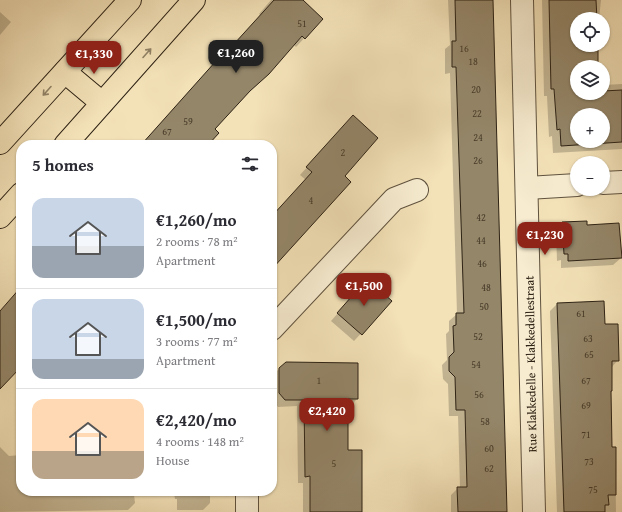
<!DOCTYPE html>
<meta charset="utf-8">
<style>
body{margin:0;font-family:"Gentium Book Plus",serif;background:#f2f2f3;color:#2b2b33;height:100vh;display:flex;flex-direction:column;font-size:15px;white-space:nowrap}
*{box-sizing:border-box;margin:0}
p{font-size:13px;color:#7c7c81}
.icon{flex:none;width:22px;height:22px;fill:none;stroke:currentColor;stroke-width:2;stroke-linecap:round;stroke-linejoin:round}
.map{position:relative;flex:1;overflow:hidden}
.details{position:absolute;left:16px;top:140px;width:261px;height:356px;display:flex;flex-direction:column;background:#fff;border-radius:16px;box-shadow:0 1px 3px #0004}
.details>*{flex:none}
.tools{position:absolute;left:570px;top:12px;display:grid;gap:8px}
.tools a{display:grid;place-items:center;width:40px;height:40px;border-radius:50%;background:#fff;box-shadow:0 1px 3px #0004;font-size:20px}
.price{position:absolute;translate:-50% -34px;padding:0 9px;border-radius:8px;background:#8f2418;color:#fff;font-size:13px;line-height:26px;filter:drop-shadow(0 1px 2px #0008)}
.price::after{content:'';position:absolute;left:50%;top:24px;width:12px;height:9px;margin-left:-6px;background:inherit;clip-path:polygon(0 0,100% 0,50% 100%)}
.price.selected{background:#222;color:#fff}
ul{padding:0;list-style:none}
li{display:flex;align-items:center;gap:12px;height:100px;padding:0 16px}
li+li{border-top:1px solid #e1e1e2}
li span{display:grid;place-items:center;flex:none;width:112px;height:80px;border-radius:12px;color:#555}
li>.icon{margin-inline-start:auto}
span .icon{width:48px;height:48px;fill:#fffc;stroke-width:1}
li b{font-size:17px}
h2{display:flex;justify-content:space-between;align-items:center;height:48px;padding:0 16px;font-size:17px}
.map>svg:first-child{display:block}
.shadow{fill:#0003;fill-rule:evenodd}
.building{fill:#948669;stroke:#2e2315;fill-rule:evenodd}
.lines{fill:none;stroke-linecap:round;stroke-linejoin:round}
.minor-casing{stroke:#5f523e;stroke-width:24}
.major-casing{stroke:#2e2315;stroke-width:24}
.minor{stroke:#f7ecd0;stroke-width:22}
.major{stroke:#f3e1b7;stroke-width:22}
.oneway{stroke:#908266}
.labels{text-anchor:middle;stroke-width:3;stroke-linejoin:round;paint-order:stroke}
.number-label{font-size:10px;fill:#483c2a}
.street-label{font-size:12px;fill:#2e2315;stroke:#f7ecd0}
</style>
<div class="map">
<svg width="622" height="512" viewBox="0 0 622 512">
<rect width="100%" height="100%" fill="#f3e1b7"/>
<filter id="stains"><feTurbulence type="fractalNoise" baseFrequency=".005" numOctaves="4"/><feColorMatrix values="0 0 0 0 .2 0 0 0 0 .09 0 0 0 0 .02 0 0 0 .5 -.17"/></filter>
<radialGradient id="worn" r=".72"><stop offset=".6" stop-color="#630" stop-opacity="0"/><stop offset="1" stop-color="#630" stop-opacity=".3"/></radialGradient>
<g class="shadow">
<path d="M 271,0 L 301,0 L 322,19 L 296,47 L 293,44 L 214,129 L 208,143 L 211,145 L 142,145 L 261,16 L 259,14 Z"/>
<path d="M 448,0 L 492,0 L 506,512 L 451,512 L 451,495 L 458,488 L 460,488 L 458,416 L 449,416 L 448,384 L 443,379 L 442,365 L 447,360 L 446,334 L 449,331 L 449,321 L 457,314 L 450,73 L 445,74 L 445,49 L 450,45 Z"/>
<path d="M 542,0 L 601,0 L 599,19 L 577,19 L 577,45 L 597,45 L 597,67 L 577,67 L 577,93 L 603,93 L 603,85 L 622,84 L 622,149 L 553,153 L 552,136 L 549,137 L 547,96 L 544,96 ZM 577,115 L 603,115 L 603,141 L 577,141 Z"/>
<path d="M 0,12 L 11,22 L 0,35 Z"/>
<path d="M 346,124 L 343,176 L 272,267 L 272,217 L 306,180 L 300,175 Z"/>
<path d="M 563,223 L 586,226 L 621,258 L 613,265 L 561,268 L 561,260 L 557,261 L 556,230 Z"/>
<path d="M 21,277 L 21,285 L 17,281 Z"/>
<path d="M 360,288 L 390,302 L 354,341 L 331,321 Z"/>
<path d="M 557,304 L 604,325 L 618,360 L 611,368 L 610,392 L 611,448 L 615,448 L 616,512 L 557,512 L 550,311 Z"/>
<path d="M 280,368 L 357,399 L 350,406 L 347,406 L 347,450 L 361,451 L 362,512 L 303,512 L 303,483 L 298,483 L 297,406 L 278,407 L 272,400 L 272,376 Z"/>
<path d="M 0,447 L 9,456 L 21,455 L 21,491 L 210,491 L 210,503 L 203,510 L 177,510 L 177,499 L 175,499 L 174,493 L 134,494 L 135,503 L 128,510 L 0,512 Z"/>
</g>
<g class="building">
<path d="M 274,0 L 303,0 L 323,19 L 305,39 L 302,36 L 269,74 L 250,91 L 215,129 L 219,133 L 208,145 L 141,145 L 233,42 L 234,44 Z"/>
<path d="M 455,0 L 493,0 L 507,512 L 458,512 L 457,487 L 467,487 L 465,410 L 456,410 L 455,377 L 449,371 L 449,357 L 454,352 L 453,326 L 456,325 L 456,313 L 464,313 L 456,67 L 452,67 L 452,41 L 456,41 Z"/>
<path d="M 549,0 L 596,0 L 597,19 L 577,19 L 577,45 L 598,45 L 598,67 L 577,67 L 577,93 L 603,93 L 603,91 L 622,90 L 622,142 L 561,146 L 560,129 L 557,130 L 554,89 L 551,89 ZM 577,115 L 603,115 L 603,141 L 577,141 Z"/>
<path d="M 353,115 L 378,138 L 345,176 L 351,182 L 272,269 L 272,216 L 312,172 L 306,167 Z"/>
<path d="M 587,221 L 587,225 L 619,223 L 622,258 L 568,261 L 568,254 L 564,254 L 562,222 Z"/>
<path d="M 367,279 L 392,301 L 362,335 L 337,313 Z"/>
<path d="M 21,287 L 21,367 L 0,389 L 0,311 Z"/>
<path d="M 604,301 L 605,324 L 618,324 L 619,361 L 612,361 L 612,391 L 611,391 L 612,447 L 616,447 L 616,495 L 608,495 L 609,505 L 605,505 L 605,512 L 564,512 L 557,303 Z"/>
<path d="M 286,362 L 358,363 L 358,399 L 348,399 L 348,450 L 362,450 L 362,512 L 310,512 L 310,476 L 305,477 L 304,400 L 285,400 L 279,393 L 279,368 Z"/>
</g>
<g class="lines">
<defs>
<g id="minor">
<path d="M 522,0 L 534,512"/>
<path d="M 603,183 L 622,182"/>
<path d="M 527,188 L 577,185"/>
<path d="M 272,329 L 394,199 L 417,190"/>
<path d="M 247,512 L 247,491"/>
</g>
<g id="major">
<path d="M 65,72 L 102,103"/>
<path d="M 0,143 L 130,0"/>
<path d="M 65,145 L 194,0"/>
<path d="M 0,217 L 21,194"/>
</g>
</defs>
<use href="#minor" class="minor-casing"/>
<use href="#major" class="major-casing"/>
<use href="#minor" class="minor"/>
<use href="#major" class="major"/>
</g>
<defs><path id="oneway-shaft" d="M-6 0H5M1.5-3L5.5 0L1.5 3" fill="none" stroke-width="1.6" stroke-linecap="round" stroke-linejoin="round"/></defs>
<g class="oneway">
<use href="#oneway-shaft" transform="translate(147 53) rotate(-48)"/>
<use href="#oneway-shaft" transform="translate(47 91) rotate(132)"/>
</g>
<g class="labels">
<g class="number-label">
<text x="302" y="27">51</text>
<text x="464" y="52">16</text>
<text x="473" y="65">18</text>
<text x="476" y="93">20</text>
<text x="477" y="117">22</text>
<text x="188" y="125">59</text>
<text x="167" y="135">67</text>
<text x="478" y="141">24</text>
<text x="343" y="156">2</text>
<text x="478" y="164">26</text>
<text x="311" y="204">4</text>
<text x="481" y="221">42</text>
<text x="481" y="244">44</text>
<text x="482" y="267">46</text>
<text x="486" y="291">48</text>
<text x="484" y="310">50</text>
<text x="581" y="317">61</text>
<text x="478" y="340">52</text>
<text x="588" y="342">63</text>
<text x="589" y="358">65</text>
<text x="476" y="368">54</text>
<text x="319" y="384">1</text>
<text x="586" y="384">67</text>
<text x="479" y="398">56</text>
<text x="586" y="409">69</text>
<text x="485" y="425">58</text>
<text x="586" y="438">71</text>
<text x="489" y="452">60</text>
<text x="589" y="465">73</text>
<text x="334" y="467">5</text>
<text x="489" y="472">62</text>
<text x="593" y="493">75</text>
</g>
<g class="street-label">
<text transform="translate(531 364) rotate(-91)" y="4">Rue Klakkedelle - Klakkedellestraat</text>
</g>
</g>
<rect width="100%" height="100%" filter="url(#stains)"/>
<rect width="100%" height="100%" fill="url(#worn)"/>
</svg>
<div class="tools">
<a><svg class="icon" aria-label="locate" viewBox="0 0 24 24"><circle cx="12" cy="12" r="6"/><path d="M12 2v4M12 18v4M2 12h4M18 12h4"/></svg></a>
<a><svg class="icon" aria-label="layers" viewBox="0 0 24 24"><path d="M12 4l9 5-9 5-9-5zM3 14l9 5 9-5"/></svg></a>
<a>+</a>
<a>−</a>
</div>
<b class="price selected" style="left:236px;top:74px">€1,260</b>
<b class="price" style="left:94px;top:75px">€1,330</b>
<b class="price" style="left:545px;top:256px">€1,230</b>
<b class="price" style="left:364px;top:307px">€1,500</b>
<b class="price" style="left:327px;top:432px">€2,420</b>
<section class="details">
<h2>5 homes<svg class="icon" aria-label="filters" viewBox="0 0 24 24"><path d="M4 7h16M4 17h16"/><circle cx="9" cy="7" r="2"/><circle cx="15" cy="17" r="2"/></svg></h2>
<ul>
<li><span style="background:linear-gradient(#c9d6e8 60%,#9aa5b1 0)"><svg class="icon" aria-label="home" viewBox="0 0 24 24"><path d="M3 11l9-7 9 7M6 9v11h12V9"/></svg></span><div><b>€1,260/mo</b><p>2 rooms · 78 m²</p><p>Apartment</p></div></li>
<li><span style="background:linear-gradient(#c9d6e8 75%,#9aa5b1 0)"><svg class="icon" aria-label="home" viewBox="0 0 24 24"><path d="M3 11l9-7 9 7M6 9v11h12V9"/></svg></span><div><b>€1,500/mo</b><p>3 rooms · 77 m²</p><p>Apartment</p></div></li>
<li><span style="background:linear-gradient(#ffd9b3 65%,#b9a48a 0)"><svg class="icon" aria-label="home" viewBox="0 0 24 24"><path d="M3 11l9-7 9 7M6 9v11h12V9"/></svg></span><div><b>€2,420/mo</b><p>4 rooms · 148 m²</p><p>House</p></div></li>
</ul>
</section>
</div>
